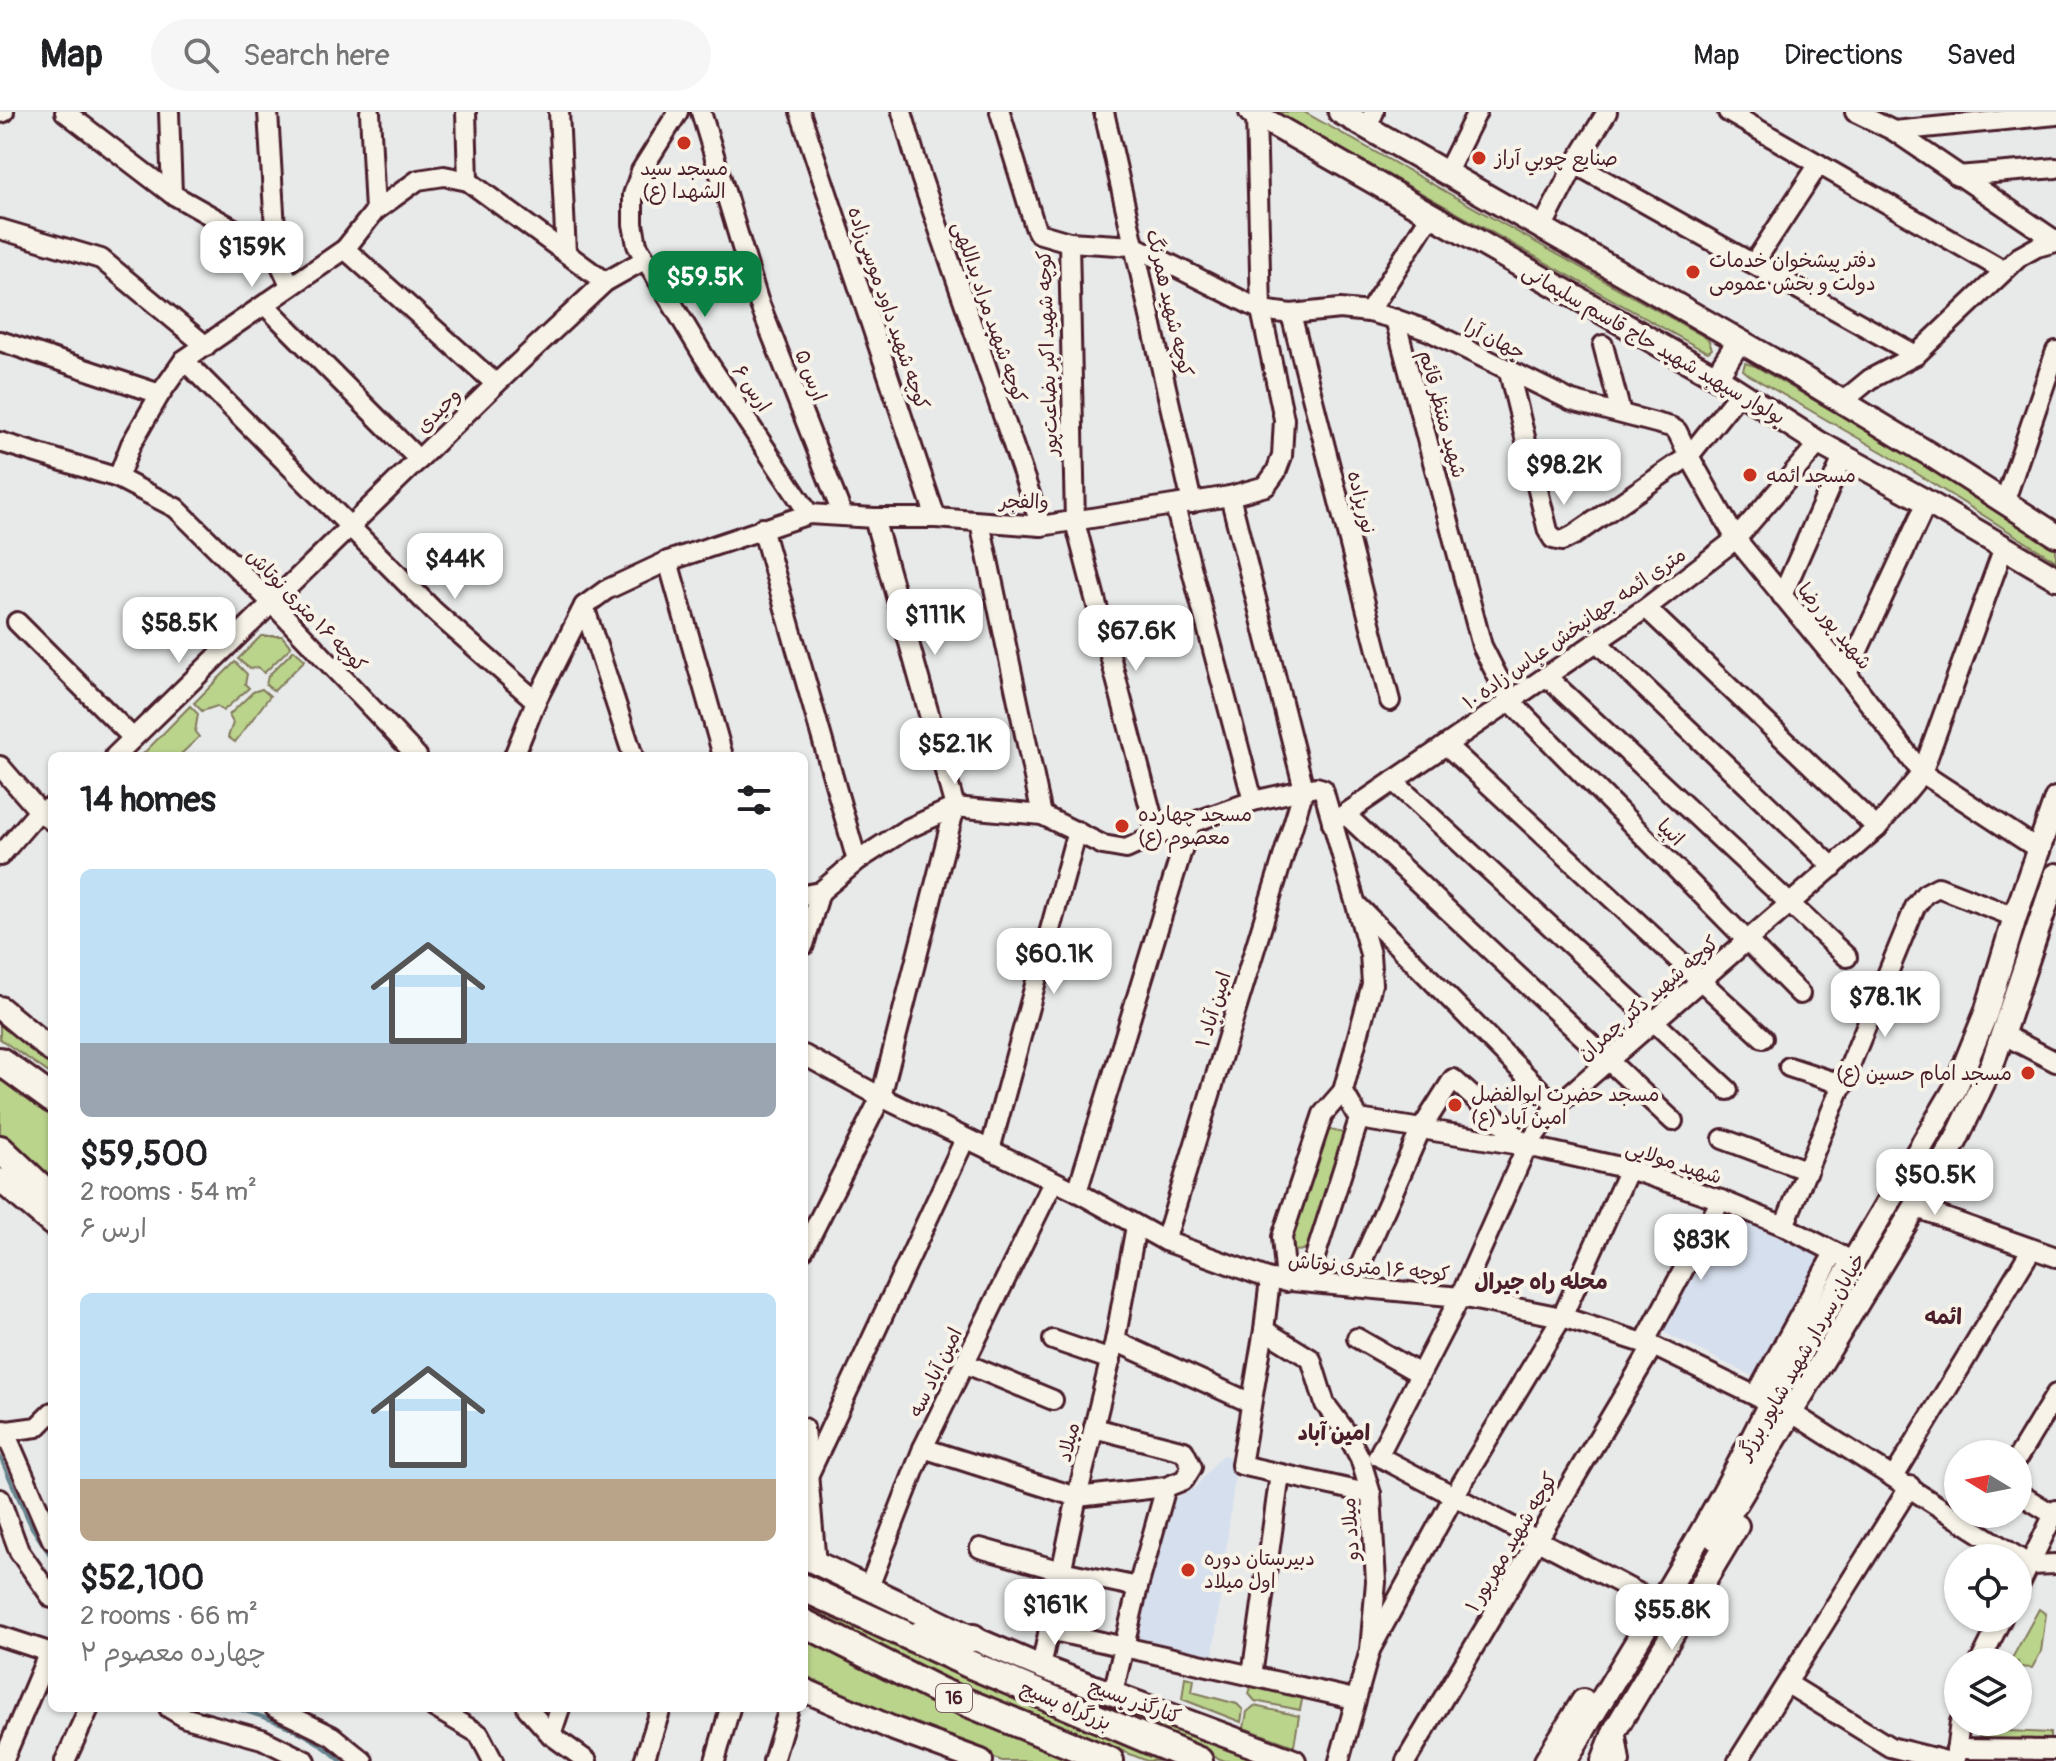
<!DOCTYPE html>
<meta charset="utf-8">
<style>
body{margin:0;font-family:Pangolin,"Playpen Sans Arabic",sans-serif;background:#f6f6f6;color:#202124;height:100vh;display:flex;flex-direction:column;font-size:30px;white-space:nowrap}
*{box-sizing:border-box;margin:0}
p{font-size:26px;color:#757577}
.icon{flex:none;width:44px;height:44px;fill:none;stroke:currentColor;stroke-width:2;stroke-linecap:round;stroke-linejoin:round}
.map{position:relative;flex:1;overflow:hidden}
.sheet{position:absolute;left:48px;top:640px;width:760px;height:960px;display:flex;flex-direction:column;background:#fff;border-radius:12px;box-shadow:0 2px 6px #0004}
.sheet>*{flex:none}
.needle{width:52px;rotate:280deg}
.controls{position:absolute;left:1944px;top:1328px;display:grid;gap:16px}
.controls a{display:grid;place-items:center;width:88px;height:88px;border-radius:50%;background:#fff;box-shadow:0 2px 6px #0004;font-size:40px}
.price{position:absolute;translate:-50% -68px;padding:0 18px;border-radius:16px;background:#fff;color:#222;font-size:26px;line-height:52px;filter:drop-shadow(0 2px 4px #0008)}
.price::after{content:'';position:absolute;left:50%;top:48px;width:24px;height:18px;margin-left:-12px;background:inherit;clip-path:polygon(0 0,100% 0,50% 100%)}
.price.active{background:#0b8043;color:#fff}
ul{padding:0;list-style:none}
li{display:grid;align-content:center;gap:16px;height:424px;padding:0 32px}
li span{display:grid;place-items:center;height:248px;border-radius:12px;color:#555}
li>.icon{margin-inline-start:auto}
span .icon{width:144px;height:144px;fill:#fffc;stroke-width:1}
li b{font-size:34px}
h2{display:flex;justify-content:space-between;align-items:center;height:96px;padding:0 32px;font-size:34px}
header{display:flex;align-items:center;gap:48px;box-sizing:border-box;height:112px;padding:0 40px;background:#fff;border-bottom:2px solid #e0e0e0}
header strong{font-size:38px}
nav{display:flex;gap:44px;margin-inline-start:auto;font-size:28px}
.search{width:560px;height:72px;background:#f6f6f6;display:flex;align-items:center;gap:20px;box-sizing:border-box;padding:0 28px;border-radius:44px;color:#757577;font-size:30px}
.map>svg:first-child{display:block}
.built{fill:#d6dfed}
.green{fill:#bad48c;stroke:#827a5c;stroke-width:2}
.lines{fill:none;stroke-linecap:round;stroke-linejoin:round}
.stream{stroke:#668590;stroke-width:4}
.minor-casing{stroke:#4a1f2b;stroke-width:24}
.major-casing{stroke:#4a1f2b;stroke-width:28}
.highway-casing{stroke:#4a1f2b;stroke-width:32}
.minor{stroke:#f7f3e8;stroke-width:18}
.major{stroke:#f7f3e8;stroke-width:22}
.highway{stroke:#f7f3e8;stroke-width:26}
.poi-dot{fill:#c8321e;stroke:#f7f3e8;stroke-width:3}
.labels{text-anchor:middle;stroke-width:8;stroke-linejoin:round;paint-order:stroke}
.shield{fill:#f7f3e8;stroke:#7e5f64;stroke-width:2}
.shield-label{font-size:18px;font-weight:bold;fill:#4a1f2b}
.poi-label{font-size:20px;fill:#4a1f2b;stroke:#f7f3e8;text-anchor:start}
.street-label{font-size:20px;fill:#4a1f2b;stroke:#f7f3e8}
.neighbourhood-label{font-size:22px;font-weight:bold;fill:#4a1f2b;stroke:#f7f3e8}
</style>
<header>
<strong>Map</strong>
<div class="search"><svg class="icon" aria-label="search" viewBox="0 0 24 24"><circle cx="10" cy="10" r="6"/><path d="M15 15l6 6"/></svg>Search here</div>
<nav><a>Map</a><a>Directions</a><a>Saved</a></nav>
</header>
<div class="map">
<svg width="2056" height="1649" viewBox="0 0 2056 1649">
<rect width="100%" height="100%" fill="#e8eaea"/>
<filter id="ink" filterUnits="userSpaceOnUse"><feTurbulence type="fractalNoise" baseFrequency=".0125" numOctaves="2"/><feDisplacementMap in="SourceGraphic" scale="16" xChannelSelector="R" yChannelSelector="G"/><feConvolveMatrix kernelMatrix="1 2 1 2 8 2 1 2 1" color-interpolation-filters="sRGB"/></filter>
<g filter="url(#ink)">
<g class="built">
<path d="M 1728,1100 L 1819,1141 L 1818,1150 L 1756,1266 L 1665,1221 L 1663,1216 L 1722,1102 Z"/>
<path d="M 1222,1343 L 1237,1347 L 1213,1545 L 1140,1527 L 1137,1520 L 1167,1395 L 1175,1386 L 1194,1377 Z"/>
</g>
<g class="green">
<path d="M 1276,0 L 1304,0 L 1708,227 L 1712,237 L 1708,240 L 1699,236 Z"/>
<path d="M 1745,251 L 1755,254 L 1890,332 L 2056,436 L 2056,449 L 1884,341 L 1749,263 L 1743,258 Z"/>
<path d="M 261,524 L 282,524 L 291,535 L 264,561 L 258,555 L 250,557 L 238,547 Z"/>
<path d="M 294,538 L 305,548 L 274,579 L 266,573 L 268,564 Z"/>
<path d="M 235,550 L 247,562 L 245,572 L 249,576 L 223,599 L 217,594 L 202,599 L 194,591 Z"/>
<path d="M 262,577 L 270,584 L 235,630 L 228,625 L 233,611 L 229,603 L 253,580 Z"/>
<path d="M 190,594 L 198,602 L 195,620 L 199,625 L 179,644 L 141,644 Z"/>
<path d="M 2034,776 L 2040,780 L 1999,908 L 1950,1017 L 1799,1268 L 1795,1267 L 1911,1067 Z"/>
<path d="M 0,905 L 52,949 L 52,963 L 0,927 Z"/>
<path d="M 0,967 L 52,1005 L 52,1070 L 0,1021 Z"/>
<path d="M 1331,1018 L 1343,1021 L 1346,1029 L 1309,1133 C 1303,1140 1295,1141 1288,1134 L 1324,1022 Z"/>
<path d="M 804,1489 L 944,1557 L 1161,1649 L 1147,1649 L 959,1572 L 804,1498 Z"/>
<path d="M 2039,1497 L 2046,1502 L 2041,1540 L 2032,1556 L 2018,1555 L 2018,1550 L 2010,1550 Z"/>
<path d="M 804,1521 L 1090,1649 L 1002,1649 L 850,1585 L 804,1563 Z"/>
<path d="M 957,1535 L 990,1538 L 1262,1649 L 1225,1649 L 1102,1599 Z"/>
<path d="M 1185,1565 L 1194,1567 L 1192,1580 L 1237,1592 L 1243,1598 L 1241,1610 L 1182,1587 Z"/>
<path d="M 1252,1571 L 1303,1583 L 1300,1598 L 1255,1589 L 1249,1582 Z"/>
<path d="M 1254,1594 L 1299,1604 L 1294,1634 L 1244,1616 L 1247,1600 Z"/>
<path d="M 1977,1610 L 1991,1610 L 1991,1618 L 2050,1621 L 2050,1628 L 1983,1628 L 1975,1620 Z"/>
</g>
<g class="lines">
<g class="stream">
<path d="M 0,1345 L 32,1416 L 52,1446"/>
<path d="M 235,1596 C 275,1608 310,1620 341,1649"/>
</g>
<defs>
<g id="minor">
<path d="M 65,0 L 172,82 L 259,131 L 272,134"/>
<path d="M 169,0 L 172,82"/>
<path d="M 268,0 L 275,117 L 272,134"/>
<path d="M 370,0 L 375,99"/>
<path d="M 466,0 L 468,69"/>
<path d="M 559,0 L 566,141"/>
<path d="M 678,0 L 641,59 L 633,83 L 633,112 L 637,133 L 703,243 L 809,402"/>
<path d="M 701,0 L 758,188 L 843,404"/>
<path d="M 800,0 L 936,406"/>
<path d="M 902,0 L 921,65 L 1041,414"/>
<path d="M 1000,0 L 1035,115 L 1038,121 L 1069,130 L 1075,410 L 1157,723"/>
<path d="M 1104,0 L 1192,391"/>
<path d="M 1728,0 L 2003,158"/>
<path d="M 1855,0 L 1894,19 L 2056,129"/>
<path d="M 0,1 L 4,0"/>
<path d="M 1367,15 L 1374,0"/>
<path d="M 1894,19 L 2056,3"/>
<path d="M 1575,52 L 1916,243"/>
<path d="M 1447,60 L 1477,0"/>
<path d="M 1957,64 L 2056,56"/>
<path d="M 1543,114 L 1575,52 L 1607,0"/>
<path d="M 0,117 L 101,147 L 206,234"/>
<path d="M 1069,130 L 1134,134 L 1261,198 L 1291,202 L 1340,197 L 1369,200 L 1395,207 L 1429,219 L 1572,289 L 1671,315 L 1677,319 L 1689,344 L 1574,423 L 1562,429 L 1553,427 L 1548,419 L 1509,260"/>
<path d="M 272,134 L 290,173"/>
<path d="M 345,137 L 496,272"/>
<path d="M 1754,151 L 1819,52"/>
<path d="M 265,193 L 419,348"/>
<path d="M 1369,200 L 1430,104"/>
<path d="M 1291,202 L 1390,589"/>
<path d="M 1395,207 L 1482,534 L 1510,589 L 1800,882"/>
<path d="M 0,229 L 160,282"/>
<path d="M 1603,233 L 1621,301"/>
<path d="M 184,248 L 435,500 L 536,589"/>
<path d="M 1740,280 L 1689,344 L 1736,427 L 1847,562 L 1922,661 L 2038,737"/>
<path d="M 1842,290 L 1870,267 L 1916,243 L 2019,145 L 2037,135 L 2056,130"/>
<path d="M 0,330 L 118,366 L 131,332 L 160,282 L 184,248 L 345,137 L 375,99 L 418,68 L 444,64 L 468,69 L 605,170"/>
<path d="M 118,366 L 176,396 L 273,492 L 417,644"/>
<path d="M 2004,391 L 2056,239"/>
<path d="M 1175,394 L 1253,689"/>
<path d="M 980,410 L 1042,703"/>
<path d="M 762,416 L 857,749"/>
<path d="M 668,449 L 723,644"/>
<path d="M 1782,484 L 1844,343"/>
<path d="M 584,494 L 633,644"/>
<path d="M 1646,496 L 1877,716"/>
<path d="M 17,510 L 133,626"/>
<path d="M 1597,530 L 1833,755"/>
<path d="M 1847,562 L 1927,390"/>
<path d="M 1546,564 L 1847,845"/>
<path d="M 1446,633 L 1763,926"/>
<path d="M 115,644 L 496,272 L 605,170 L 644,148"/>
<path d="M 514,644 L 536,589 L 584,494 L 606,478 L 668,449 L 809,402 L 874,406 L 936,406 L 1041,414 L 1230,384 L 1266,374 L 1276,360 L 1282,344 L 1284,307 L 1261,198 L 1256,3"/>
<path d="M 0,654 L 39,699 L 52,709"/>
<path d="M 1393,669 L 1728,978"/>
<path d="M 1345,702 L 1673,1009"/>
<path d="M 1332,711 L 1646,496 L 1736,427 L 1819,331"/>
<path d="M 0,744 L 39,699 L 49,696"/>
<path d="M 804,783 L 820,780 L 857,749 L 905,718 L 955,695 L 1042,703 L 1103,733 L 1126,737 L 1157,723 L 1253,689 L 1316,675 L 1323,677 L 1370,842 L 1372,872 L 1343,979 L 1323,1002 L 1282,1125 L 1286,1170"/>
<path d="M 1357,793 L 1556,994"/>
<path d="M 804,833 L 820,780"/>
<path d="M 2002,922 L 2056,950"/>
<path d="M 804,943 L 881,985 L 1077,1080 L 1165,1129 L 1270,1167 L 1460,1185 L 1562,1205 L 1653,1234 L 1770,1291"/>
<path d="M 1789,955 L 1844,973"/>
<path d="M 1343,979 L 1359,1007 L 1527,1034 L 1629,1057 L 1721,1088 L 1784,1114 L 1854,1150"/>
<path d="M 1723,1027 L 1808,1059"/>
<path d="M 990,1038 L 1077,719"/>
<path d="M 1077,1080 L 1190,712"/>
<path d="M 1914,1095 L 2056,1145"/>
<path d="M 1784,1114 L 1915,795 L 1925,782 L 1938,775 L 2015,805"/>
<path d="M 1165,1129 L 1304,677 L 1230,384"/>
<path d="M 804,1137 L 881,985 L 955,695 L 874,406"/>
<path d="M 1270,1167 L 1264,1218 L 1241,1353 L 1371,1382"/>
<path d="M 1307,1170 L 1359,1007"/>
<path d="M 1351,1174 L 1420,1019 L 1453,967 L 1527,1034"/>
<path d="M 1264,1218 L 1311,1247 L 1325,1292 L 1346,1320 L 1360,1346 L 1371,1382 L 1376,1470 L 1370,1538 L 1339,1649"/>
<path d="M 1357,1226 L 1420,1262"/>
<path d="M 1053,1228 L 1111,1248"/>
<path d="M 1115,1229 L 1251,1291"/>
<path d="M 1644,1231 L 1721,1088"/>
<path d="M 964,1251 L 1053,1288"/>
<path d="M 1756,1283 L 1834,1141"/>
<path d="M 1789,1299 L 2030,1453"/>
<path d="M 804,1316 L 816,1452"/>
<path d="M 4,1318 L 52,1428"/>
<path d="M 0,1320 L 37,1315 L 52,1300"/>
<path d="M 923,1336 L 1077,1385 L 1166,1375 L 1184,1368 L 1192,1355 L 1184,1339 L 1094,1316"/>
<path d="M 2018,1345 L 2056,1282"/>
<path d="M 809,1362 L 965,1027"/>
<path d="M 1894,1365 L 2031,1138"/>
<path d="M 2018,1381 L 2054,1403"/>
<path d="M 0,1387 L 19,1439 L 52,1486"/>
<path d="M 980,1436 L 1061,1459 L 1138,1475"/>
<path d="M 2030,1453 L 2056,1452"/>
<path d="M 869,1475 L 923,1336 L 1053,1070"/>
<path d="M 2018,1476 L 2056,1398"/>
<path d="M 1646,1485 L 1378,1344 L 1460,1185 L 1527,1034 L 1556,994 L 1877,716 L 1922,661 L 2004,435"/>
<path d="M 1049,1518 L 1354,1587"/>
<path d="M 0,1524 L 52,1541"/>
<path d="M 1370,1538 L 1454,1384 L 1562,1205 L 1629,1057"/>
<path d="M 1980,1550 L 2002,1506"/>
<path d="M 1041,1555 L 1077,1385 L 1115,1229 L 1136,1114"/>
<path d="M 1252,1564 L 1280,1362"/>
<path d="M 1788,1572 L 1890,1635 L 1946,1649"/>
<path d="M 1113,1581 L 1138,1475 L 1166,1375"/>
<path d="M 169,1596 L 186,1606 L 262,1627 L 306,1649"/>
<path d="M 275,1596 L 332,1624 L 363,1649"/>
<path d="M 435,1596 L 479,1622 L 493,1649"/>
<path d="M 527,1596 L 551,1623 L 587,1649"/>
<path d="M 1615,1618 L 1620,1649"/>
<path d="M 551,1623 L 560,1596"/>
<path d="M 1956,1637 L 2056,1638"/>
<path d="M 1955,1647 L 1960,1610"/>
<path d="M 3,1649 L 49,1540"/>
<path d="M 65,1649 L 89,1596"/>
<path d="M 644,1649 L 661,1596"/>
<path d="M 715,1649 L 730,1596"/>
<path d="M 773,1649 L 789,1596"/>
<path d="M 1406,1649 L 1653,1234"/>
<path d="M 1738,1649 L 1910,1374"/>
</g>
<g id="major">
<path d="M 1251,0 L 1716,265 L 1819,331 L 1927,390 L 2056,466"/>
<path d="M 1340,0 L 1785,255 L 1931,343 L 2056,423"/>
<path d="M 1716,265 L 1739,229"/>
<path d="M 0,896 L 52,939"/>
<path d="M 0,1068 L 52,1112"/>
<path d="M 1715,1426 L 1956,1028 L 1993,950 L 2056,763"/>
<path d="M 804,1445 L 973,1526 L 1041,1555 L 1294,1649"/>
<path d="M 804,1578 L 894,1617 L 981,1649"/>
<path d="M 1546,1649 L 1583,1589"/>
<path d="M 1565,1649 C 1635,1531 1710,1415 1770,1291 L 1955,977 L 1986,901 L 2015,805 L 2056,687"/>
<path d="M 1603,1649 L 1615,1618 L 1737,1414"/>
</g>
<g id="highway">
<path d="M 0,949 L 52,987"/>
<path d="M 0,1037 L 52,1086"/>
<path d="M 804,1476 L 969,1552 L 1199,1649"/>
<path d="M 804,1511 L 941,1580 L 1110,1649"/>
<path d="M 921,1522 L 973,1526"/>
</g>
</defs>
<use href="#minor" class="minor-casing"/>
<use href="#major" class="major-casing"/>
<use href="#highway" class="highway-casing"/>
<use href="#minor" class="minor"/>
<use href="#major" class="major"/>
<use href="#highway" class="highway"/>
</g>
</g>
<g class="poi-dot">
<circle cx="684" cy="31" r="8"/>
<circle cx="1479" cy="46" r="8"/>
<circle cx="1693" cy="160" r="8"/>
<circle cx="1750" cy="363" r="8"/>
<circle cx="1122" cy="714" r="8"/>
<circle cx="2028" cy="961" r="8"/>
<circle cx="1455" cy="993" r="8"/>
<circle cx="1188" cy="1458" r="8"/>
</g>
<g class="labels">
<rect class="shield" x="936" y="1572" width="36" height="28" rx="6"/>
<g class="shield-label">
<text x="954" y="1592">16</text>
</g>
<g class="poi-label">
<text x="1495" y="53">صنايع چوبي آراز</text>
<text x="684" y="63" text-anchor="middle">مسجد سید<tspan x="684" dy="23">الشهدا (ع)</tspan></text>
<text x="1709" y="155">دفتر پیشخوان خدمات<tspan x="1709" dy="23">دولت و بخش عمومی</tspan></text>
<text x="1766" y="370">مسجد ائمه</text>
<text x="1138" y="709">مسجد چهارده<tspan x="1138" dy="23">معصوم (ع)</tspan></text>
<text x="2012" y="968" text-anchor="end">مسجد امام حسین (ع)</text>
<text x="1471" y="989">مسجد حضرت ابوالفضل<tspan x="1471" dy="23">(ع) امین آباد</tspan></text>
<text x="1204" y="1453">دبیرستان دوره<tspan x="1204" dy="23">اول میلاد</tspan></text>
</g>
<g class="street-label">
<text transform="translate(1170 191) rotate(77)" y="7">کوچه شهید همرنگ</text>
<text transform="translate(889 196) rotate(71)" y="7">کوچه شهید داود موسی‌زاده</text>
<text transform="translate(990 200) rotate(71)" y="7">کوچه شهید مراد یداللهی</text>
<text transform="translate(1495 227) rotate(27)" y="7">جهان آرا</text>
<text transform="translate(1654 232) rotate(30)" y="7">بولوار سپهبد شهید حاج قاسم سلیمانی</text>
<text transform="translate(1047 241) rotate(-92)" y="7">کوچه شهید اکبر بضاعت‌پور</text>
<text transform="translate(811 263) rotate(69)" y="7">ارس ۵</text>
<text transform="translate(752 276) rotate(56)" y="7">ارس ۶</text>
<text transform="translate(438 298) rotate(-45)" y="7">وحیدی</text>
<text transform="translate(1443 302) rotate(75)" y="7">شهید منتظر قائم</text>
<text transform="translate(1024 389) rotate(1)" y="7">والفجر</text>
<text transform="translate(1362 390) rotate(76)" y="7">نوریزاده</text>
<text transform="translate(307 498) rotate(46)" y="7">کوچه ۱۶ متری نوتاش</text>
<text transform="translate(1835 514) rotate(51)" y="7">شهید پور رضا</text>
<text transform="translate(1574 516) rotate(-35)" y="7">۱۰ متری ائمه جهانبخش عباس زاده</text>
<text transform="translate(1671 720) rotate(45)" y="7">انبیا</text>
<text transform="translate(1648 886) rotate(-41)" y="7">کوچه شهید دکتر چمران</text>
<text transform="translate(1213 897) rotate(-73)" y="7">۱ امین آباد</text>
<text transform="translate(1674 1050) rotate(18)" y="7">شهید مولایی</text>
<text transform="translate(1369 1155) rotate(5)" y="7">کوچه ۱۶ متری نوتاش</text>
<text transform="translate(1801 1244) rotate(-60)" y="7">خیابان سردار شهید شاپور برزگر</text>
<text transform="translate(935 1260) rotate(-64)" y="7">امین آباد سه</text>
<text transform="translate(1068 1330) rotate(-76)" y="7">میلاد</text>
<text transform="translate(1350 1417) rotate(-94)" y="7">میلاد دو</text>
<text transform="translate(1511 1430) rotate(-59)" y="7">کوچه شهید مهرپور ۱</text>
<text transform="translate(1135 1589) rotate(20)" y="7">کنارگذر بسیج</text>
<text transform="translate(1066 1593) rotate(23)" y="7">بزرگراه بسیج</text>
</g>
<g class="neighbourhood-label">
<text x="1541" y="1177">محله راه جیرال</text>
<text x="1943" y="1212">ائمه</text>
<text x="1334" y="1328">امین آباد</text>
</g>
</g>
</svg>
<div class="controls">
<a><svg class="needle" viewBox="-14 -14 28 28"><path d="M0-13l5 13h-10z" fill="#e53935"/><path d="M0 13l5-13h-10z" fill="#757577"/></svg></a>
<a><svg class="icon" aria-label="locate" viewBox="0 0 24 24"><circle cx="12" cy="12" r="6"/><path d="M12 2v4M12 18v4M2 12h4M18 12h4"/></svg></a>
<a><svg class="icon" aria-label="layers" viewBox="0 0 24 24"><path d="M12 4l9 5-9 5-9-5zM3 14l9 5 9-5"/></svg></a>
</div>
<b class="price" style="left:252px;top:177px">$159K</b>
<b class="price active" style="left:705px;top:207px">$59.5K</b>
<b class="price" style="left:1564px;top:395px">$98.2K</b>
<b class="price" style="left:455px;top:489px">$44K</b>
<b class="price" style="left:935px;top:545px">$111K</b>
<b class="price" style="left:179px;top:553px">$58.5K</b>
<b class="price" style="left:1136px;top:561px">$67.6K</b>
<b class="price" style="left:955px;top:674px">$52.1K</b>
<b class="price" style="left:1054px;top:884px">$60.1K</b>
<b class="price" style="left:1885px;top:927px">$78.1K</b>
<b class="price" style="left:1935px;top:1105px">$50.5K</b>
<b class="price" style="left:1701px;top:1170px">$83K</b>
<b class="price" style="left:1055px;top:1535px">$161K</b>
<b class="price" style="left:1672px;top:1540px">$55.8K</b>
<section class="sheet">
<h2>14 homes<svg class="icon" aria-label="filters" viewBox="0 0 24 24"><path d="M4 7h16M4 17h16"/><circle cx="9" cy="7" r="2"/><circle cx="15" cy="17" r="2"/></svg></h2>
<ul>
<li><span style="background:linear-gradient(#bfe0f5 70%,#9aa5b1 0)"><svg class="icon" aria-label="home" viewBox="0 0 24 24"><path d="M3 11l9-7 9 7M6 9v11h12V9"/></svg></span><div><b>$59,500</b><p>2 rooms · 54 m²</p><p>ارس ۶</p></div></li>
<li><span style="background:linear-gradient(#bfe0f5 75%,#b9a48a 0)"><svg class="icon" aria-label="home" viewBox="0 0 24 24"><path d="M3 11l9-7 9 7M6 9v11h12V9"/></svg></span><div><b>$52,100</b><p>2 rooms · 66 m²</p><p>چهارده معصوم ۲</p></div></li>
</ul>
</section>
</div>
